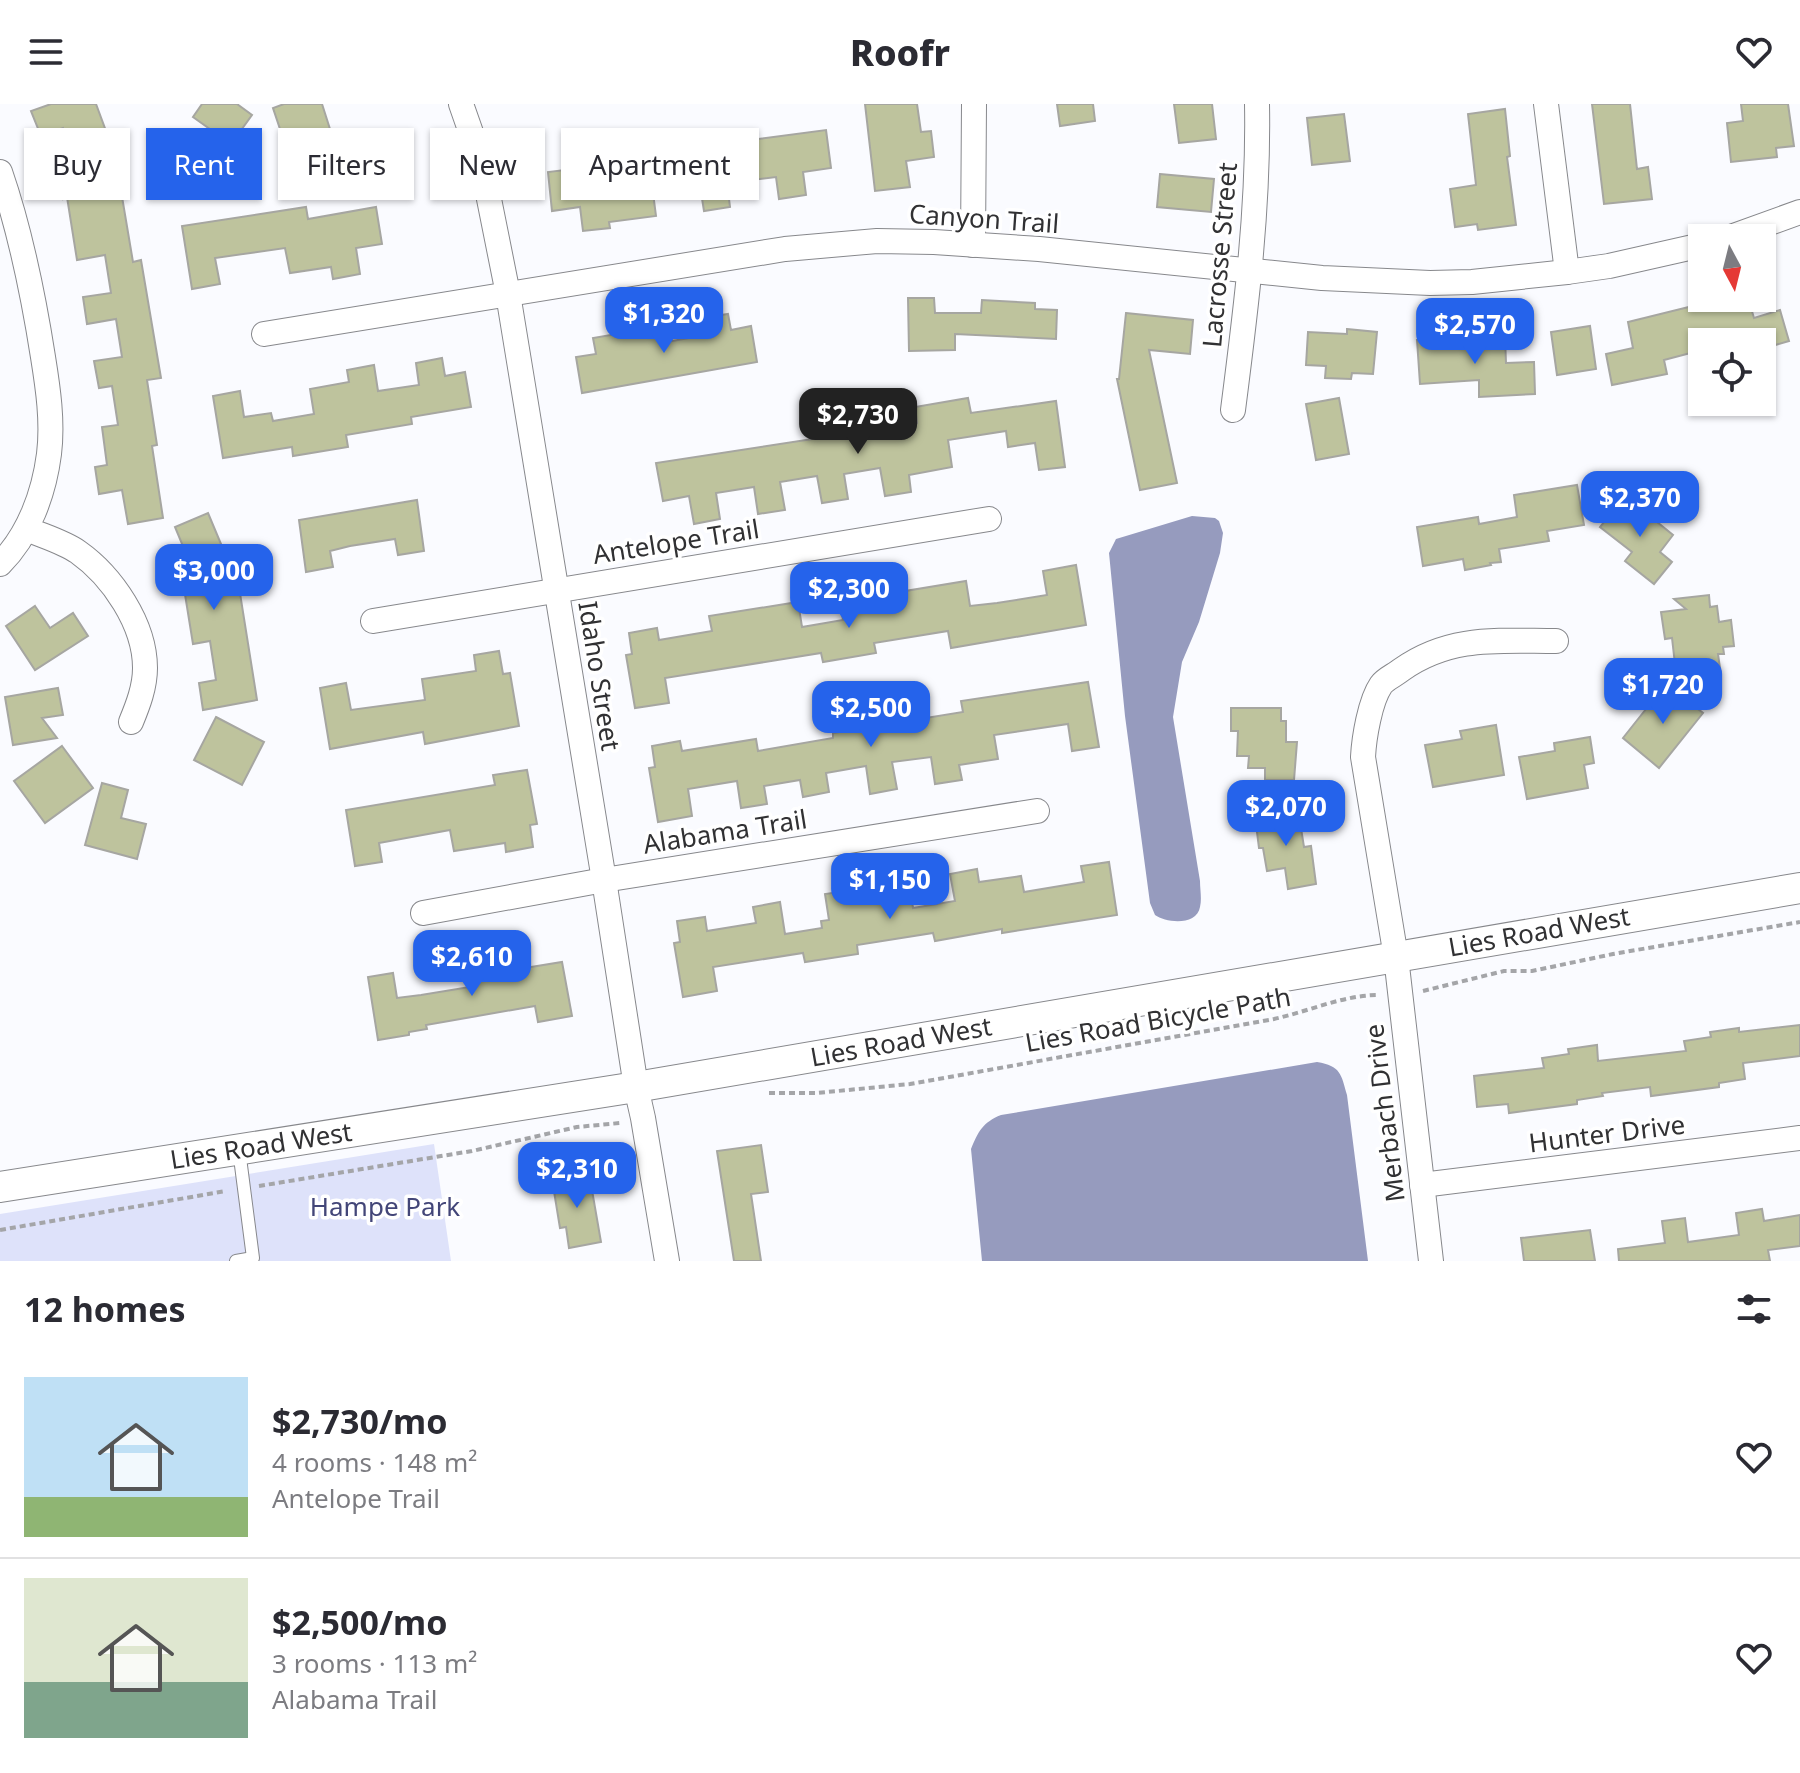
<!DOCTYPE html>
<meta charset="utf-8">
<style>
body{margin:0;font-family:"Noto Sans",sans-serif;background:#f7f7f7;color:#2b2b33;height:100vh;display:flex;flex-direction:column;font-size:30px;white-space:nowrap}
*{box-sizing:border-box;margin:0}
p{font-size:26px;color:#7c7c81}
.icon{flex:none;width:44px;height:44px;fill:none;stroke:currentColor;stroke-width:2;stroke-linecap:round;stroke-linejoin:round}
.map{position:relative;height:1157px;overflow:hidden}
.sheet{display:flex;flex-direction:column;background:#fff;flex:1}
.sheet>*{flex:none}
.hud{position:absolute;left:24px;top:24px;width:800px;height:72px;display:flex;gap:16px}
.needle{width:52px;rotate:173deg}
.buttons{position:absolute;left:1688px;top:120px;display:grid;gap:16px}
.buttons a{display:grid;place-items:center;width:88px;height:88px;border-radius:0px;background:#fff;box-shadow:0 2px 6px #0004;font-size:40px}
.price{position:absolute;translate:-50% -68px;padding:0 18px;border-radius:16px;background:#2563eb;color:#fff;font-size:26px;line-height:52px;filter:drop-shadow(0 2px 4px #0008)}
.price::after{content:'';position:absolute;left:50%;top:48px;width:24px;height:18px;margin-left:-12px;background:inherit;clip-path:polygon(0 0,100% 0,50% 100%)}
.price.current{background:#222;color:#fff}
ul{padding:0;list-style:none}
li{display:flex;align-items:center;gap:24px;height:200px;padding:0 24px}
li+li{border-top:2px solid #e1e1e2}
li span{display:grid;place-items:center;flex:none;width:224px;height:160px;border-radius:0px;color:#555}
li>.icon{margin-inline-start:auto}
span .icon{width:96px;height:96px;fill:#fffc;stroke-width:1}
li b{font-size:34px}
h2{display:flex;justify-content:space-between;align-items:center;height:96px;padding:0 24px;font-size:34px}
.chip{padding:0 28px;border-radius:0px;background:#fff;box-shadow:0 2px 6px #0004;font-size:28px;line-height:72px}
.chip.current{background:#2563eb;color:#fff}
header{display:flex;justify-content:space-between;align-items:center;height:104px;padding:0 24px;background:#fff;font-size:36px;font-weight:800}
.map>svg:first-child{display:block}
.green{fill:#dee2fa}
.water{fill:#969bbe}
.building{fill:#bec39d;stroke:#a6a6a1;stroke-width:2}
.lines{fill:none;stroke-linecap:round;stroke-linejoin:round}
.service-casing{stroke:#87888c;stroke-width:14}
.minor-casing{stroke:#87888c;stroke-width:26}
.tertiary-casing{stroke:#87888c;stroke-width:32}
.path{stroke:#a4a5a8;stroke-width:4;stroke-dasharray:6 4;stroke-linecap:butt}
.service{stroke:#fff;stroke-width:12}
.minor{stroke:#fff;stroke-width:24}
.tertiary{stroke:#fff;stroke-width:30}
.labels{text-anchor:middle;stroke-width:7;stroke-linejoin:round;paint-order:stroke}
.street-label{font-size:26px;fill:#313133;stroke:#fff}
.park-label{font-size:26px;fill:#434678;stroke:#fff}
</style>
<header><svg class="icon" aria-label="menu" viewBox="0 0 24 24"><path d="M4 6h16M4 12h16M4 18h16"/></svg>Roofr<svg class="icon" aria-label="heart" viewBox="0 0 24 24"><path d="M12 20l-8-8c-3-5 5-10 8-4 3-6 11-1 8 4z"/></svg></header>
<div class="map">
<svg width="1800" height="1157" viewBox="0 0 1800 1157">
<rect width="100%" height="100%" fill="#fafbff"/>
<path class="green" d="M 434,1040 L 451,1157 L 0,1157 L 0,1110 Z"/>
<g class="water">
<path d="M 1192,412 L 1215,414 L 1219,417 L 1223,429 L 1220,449 L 1199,518 L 1182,558 L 1173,613 L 1200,777 C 1200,785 1202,795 1200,803 C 1197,822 1166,819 1155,811 L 1150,799 L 1125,612 L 1109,449 L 1116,435 Z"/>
<path d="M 1317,958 C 1341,962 1341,970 1347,991 L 1368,1157 L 982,1157 L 971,1045 C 978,1028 983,1018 1001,1011 Z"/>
</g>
<g class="building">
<path d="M 51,0 L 96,0 L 123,73 L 119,75 L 133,158 L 141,156 L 161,274 L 147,276 L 157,341 L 152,342 L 163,414 L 128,420 L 122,386 L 99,390 L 95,363 L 107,361 L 102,323 L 118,321 L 112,282 L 99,284 L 94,257 L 122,253 L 116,215 L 87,220 L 83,193 L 111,189 L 105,151 L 77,156 L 67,93 L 63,95 L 54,70 L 76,62 L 63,24 L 41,32 L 31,7 Z"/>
<path d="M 202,0 L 237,0 L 252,11 L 231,40 L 193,13 Z"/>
<path d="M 284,0 L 322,0 L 330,25 L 285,40 L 273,4 Z"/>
<path d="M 865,0 L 917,0 L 921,28 L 931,27 L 934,53 L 906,57 L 910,83 L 875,87 Z"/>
<path d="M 1057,0 L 1093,0 L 1095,17 L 1060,22 Z"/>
<path d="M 1174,0 L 1212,0 L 1216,35 L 1179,39 Z"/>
<path d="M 1592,0 L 1630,0 L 1637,65 L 1648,63 L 1652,95 L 1604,100 Z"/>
<path d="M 1741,0 L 1788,0 L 1794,42 L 1776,44 L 1777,53 L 1731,58 L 1727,19 L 1743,17 Z"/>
<path d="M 1505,5 L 1510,52 L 1507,53 L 1516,121 L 1478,126 L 1477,120 L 1455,123 L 1450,85 L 1476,81 L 1468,10 Z"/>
<path d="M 1344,10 L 1350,57 L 1312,61 L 1307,14 Z"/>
<path d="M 826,26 L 831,64 L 803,68 L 806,91 L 779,95 L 776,73 L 727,79 L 730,103 L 704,107 L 700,82 L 653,89 L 656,112 L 609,118 L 610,124 L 583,127 L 580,103 L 552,107 L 548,68 L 622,59 L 622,53 Z"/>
<path d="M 1160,70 L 1214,75 L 1211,108 L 1157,103 Z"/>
<path d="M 306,103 L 308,115 L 376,103 L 382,140 L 356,144 L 360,170 L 333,175 L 331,163 L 290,169 L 285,144 L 215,154 L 220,180 L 192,185 L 182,122 Z"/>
<path d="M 908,194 L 934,194 L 935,209 L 981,209 L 982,196 L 1035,199 L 1035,205 L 1057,206 L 1056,235 L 955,230 L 955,246 L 909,247 Z"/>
<path d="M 1725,194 L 1748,194 L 1754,214 L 1780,206 L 1789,237 L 1762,245 L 1762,238 L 1702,238 L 1702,246 L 1664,256 L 1667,270 L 1612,281 L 1606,250 L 1633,244 L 1628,218 Z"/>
<path d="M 1126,209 L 1193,216 L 1190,250 L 1149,246 L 1177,379 L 1140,386 L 1117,275 L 1119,275 Z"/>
<path d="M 728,210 L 731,226 L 751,222 L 757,258 L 582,289 L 576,253 L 596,250 L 593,234 L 664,222 L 667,238 L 705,231 L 702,214 Z"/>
<path d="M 1590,222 L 1596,265 L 1557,271 L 1551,228 Z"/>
<path d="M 1347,225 L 1377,228 L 1373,270 L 1352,269 L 1351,275 L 1325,274 L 1326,262 L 1306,261 L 1308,228 L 1347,230 Z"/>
<path d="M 1505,233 L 1506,259 L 1534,258 L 1535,290 L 1479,293 L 1479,276 L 1420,280 L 1417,236 Z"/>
<path d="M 442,254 L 445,272 L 465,268 L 471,303 L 411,313 L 412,320 L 346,331 L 348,343 L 293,352 L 292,343 L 223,354 L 213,292 L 240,287 L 244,313 L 271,309 L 273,317 L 314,310 L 310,285 L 349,278 L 347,266 L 374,261 L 378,287 L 419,281 L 416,259 Z"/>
<path d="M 968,294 L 971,309 L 1056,297 L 1065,363 L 1039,366 L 1035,339 L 1008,343 L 1006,327 L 948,336 L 952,363 L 909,371 L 911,388 L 885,392 L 880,364 L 844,370 L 848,395 L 822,399 L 817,372 L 780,378 L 785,406 L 758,410 L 754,383 L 716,389 L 720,415 L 694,420 L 689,392 L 663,397 L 656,359 L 917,319 L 915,303 Z"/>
<path d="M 1339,294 L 1349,350 L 1316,356 L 1306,300 Z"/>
<path d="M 1577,381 L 1584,421 L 1547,427 L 1549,437 L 1499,445 L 1501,458 L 1490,459 L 1491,461 L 1465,466 L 1463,455 L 1423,462 L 1417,423 L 1478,413 L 1479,420 L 1517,413 L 1514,391 Z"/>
<path d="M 1625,392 L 1673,431 L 1660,448 L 1672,458 L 1654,480 L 1625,457 L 1632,448 L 1600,423 Z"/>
<path d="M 417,396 L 424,447 L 398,451 L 395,435 L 350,442 L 330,447 L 333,463 L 306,468 L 299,416 Z"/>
<path d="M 208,409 L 239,483 L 257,596 L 203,606 L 199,579 L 216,576 L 210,537 L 193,540 L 183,478 L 170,483 L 159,458 L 185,447 L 175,423 Z"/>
<path d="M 1076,461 L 1086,521 L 951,544 L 948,527 L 874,539 L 876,549 L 823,558 L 821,549 L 665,574 L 669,599 L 635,604 L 626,551 L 632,550 L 629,529 L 657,524 L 659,536 L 712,527 L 709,512 L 798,498 L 802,523 L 843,516 L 839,490 L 904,479 L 905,487 L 966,477 L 970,502 L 997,499 L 1047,491 L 1043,467 Z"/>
<path d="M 1709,491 L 1710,503 L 1717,502 L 1719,518 L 1731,516 L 1734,542 L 1723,543 L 1724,550 L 1718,550 L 1720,564 L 1676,569 L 1672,534 L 1665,535 L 1661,508 L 1686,505 L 1674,495 Z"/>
<path d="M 35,502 L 50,524 L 73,509 L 88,532 L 35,566 L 6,522 Z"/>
<path d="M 499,547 L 503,570 L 510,569 L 519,622 L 425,640 L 423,628 L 330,645 L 320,584 L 346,579 L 351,606 L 425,596 L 422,575 L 476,567 L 474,551 Z"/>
<path d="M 1088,578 L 1099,643 L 1072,647 L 1068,620 L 994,631 L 998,655 L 959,661 L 962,676 L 935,680 L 931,653 L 892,658 L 897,685 L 870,690 L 866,662 L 826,669 L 829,688 L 803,693 L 800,676 L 764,682 L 767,700 L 741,704 L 737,677 L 688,685 L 692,712 L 658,718 L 649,664 L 655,663 L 652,642 L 680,637 L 682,647 L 756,635 L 758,647 L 833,634 L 833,629 L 963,608 L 961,597 Z"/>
<path d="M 1666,580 L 1703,609 L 1659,664 L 1623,634 Z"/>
<path d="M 58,584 L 63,611 L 42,614 L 57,634 L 13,641 L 5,593 Z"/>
<path d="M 1231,604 L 1281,604 L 1281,617 L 1286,617 L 1286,638 L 1297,638 L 1294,676 L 1265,676 L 1265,664 L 1248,664 L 1249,652 L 1237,652 L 1238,627 L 1231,627 Z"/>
<path d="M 216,613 L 264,638 L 242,681 L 194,656 Z"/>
<path d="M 1496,621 L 1504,671 L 1433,683 L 1425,641 L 1462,635 L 1460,627 Z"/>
<path d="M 1590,633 L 1594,659 L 1584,661 L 1588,684 L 1527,695 L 1519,653 L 1555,647 L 1554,639 Z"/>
<path d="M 62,642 L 93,684 L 45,719 L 14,677 Z"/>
<path d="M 527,666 L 537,720 L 530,721 L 533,743 L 506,748 L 505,739 L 454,747 L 450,726 L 379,739 L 382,758 L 355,762 L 346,706 L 495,681 L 493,671 Z"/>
<path d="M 102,679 L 128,686 L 121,714 L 146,720 L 137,755 L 85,741 Z"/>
<path d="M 1293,706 L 1295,718 L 1300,718 L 1304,743 L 1311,742 L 1316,780 L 1288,785 L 1285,764 L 1267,767 L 1263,744 L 1259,744 L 1255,712 Z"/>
<path d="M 1109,758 L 1117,811 L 1002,829 L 1002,825 L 935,837 L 933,829 L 857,841 L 858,850 L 805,858 L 803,849 L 713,863 L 717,887 L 683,893 L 674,839 L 680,838 L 677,817 L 705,813 L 707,827 L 756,819 L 753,803 L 780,798 L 785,830 L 822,824 L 821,817 L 829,816 L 825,790 L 909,778 L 913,804 L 955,797 L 950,770 L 977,765 L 979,778 L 1021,772 L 1024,788 L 1084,778 L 1081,762 Z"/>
<path d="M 499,854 L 501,868 L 562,858 L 572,912 L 538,918 L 535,902 L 426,921 L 427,925 L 409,928 L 409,931 L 378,936 L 368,873 L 393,869 L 397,894 L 421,891 L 476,882 L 472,859 Z"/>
<path d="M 1800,921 L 1800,952 L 1743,959 L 1745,975 L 1719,979 L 1719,983 L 1651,992 L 1650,983 L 1602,989 L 1603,992 L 1577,996 L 1577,1000 L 1509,1009 L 1508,1000 L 1477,1003 L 1474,972 L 1544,964 L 1542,954 L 1569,950 L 1568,945 L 1597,941 L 1598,957 L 1686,947 L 1684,937 L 1711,933 L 1710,928 L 1739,924 L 1739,928 Z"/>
<path d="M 761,1041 L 768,1088 L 751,1090 L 761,1157 L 734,1157 L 717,1047 Z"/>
<path d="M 589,1069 L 601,1138 L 569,1144 L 566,1123 L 560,1124 L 552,1075 Z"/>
<path d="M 1762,1105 L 1764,1117 L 1800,1111 L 1800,1142 L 1768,1146 L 1770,1157 L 1619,1157 L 1618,1145 L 1665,1139 L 1662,1117 L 1685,1114 L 1688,1138 L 1739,1131 L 1736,1109 Z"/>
<path d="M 1590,1126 L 1595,1157 L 1524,1157 L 1521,1134 Z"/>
</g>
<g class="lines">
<defs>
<path id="service" d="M 236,1157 L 253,1154 L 239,1046"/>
<g id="minor">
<path d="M 461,0 L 482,60 L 508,190 L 604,776 L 636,983 L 643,1014 L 667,1157"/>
<path d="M 1546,0 L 1567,168"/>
<path d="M 0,68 C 21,129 33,189 43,253 C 48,284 53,318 49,350 C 44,389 29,431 0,460"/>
<path d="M 1728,134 L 1800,108"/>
<path d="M 973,141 L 974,0"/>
<path d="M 264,230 L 785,145 L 877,137 L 934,138 L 1039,145 L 1322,174 L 1430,179 L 1472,178 L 1567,168 L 1609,162 L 1702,141"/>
<path d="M 1233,306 C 1246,205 1259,103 1257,0"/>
<path d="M 27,425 C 43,432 64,438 78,448 C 112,472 145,520 145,564 C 145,583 138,601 131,618"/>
<path d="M 373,517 L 989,415"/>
<path d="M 423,809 L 604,776 L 1037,707"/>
<path d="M 1422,1081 L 1800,1034"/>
<path d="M 1431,1157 L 1396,853 L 1363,653 C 1364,634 1370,597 1381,581 C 1385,575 1395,571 1401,566 C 1450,531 1499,537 1556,537"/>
</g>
<path id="tertiary" d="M 0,1083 L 636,983 L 1800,784"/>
</defs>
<use href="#service" class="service-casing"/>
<use href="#minor" class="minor-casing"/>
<use href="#tertiary" class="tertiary-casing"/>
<g class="path">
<path d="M 1423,887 L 1504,867 L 1532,867 L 1613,850 L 1800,818"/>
<path d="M 769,989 L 817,989 L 910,980 L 1274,915 C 1310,907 1343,891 1379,891"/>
<path d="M 259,1082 L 472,1047 L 577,1023 L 620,1019"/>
<path d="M 0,1126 L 226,1087"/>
</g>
<use href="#service" class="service"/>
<use href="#minor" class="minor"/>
<use href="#tertiary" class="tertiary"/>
</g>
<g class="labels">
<g class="street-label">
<text transform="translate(984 115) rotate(4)" y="9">Canyon Trail</text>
<text transform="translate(1220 151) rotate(-85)" y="9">Lacrosse Street</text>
<text transform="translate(676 438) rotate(-9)" y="9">Antelope Trail</text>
<text transform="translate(599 572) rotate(81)" y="9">Idaho Street</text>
<text transform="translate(725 728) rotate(-9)" y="9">Alabama Trail</text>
<text transform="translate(1539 828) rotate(-10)" y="9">Lies Road West</text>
<text transform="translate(1158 916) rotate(-10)" y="9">Lies Road Bicycle Path</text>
<text transform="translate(901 938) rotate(-10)" y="9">Lies Road West</text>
<text transform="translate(1385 1009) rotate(-97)" y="9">Merbach Drive</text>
<text transform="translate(1607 1030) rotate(-7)" y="9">Hunter Drive</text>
<text transform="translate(261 1042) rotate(-9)" y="9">Lies Road West</text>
</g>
<g class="park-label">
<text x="385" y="1112">Hampe Park</text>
</g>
</g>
</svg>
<div class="buttons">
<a><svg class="needle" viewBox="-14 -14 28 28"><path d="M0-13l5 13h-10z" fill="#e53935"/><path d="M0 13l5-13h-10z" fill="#7c7c81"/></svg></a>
<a><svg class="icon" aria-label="locate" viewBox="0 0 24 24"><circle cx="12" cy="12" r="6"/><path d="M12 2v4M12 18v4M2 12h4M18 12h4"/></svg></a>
</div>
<b class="price" style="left:664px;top:251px">$1,320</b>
<b class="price" style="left:1475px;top:262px">$2,570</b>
<b class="price current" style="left:858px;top:352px">$2,730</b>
<b class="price" style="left:1640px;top:435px">$2,370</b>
<b class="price" style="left:214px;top:508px">$3,000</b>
<b class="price" style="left:849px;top:526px">$2,300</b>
<b class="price" style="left:1663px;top:622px">$1,720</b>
<b class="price" style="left:871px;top:645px">$2,500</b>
<b class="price" style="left:1286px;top:744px">$2,070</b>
<b class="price" style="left:890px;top:817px">$1,150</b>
<b class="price" style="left:472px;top:894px">$2,610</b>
<b class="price" style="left:577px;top:1106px">$2,310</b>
<div class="hud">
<a class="chip">Buy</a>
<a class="chip current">Rent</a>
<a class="chip">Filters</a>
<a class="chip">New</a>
<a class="chip">Apartment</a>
</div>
</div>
<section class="sheet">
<h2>12 homes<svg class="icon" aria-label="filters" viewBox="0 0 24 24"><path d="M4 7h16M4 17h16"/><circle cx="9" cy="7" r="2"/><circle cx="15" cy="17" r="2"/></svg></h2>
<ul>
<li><span style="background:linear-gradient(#bfe0f5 75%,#8fb573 0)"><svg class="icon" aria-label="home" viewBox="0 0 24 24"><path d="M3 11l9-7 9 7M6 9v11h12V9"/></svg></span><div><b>$2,730/mo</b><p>4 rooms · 148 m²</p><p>Antelope Trail</p></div><svg class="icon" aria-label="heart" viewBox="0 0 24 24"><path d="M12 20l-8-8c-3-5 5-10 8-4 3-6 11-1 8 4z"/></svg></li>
<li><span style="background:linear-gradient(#dfe7d0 65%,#7fa58c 0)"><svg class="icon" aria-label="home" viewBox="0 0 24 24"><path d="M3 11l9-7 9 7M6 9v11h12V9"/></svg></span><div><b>$2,500/mo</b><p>3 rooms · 113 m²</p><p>Alabama Trail</p></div><svg class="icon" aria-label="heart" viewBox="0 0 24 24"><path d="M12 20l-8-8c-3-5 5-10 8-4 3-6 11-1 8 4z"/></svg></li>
</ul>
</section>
